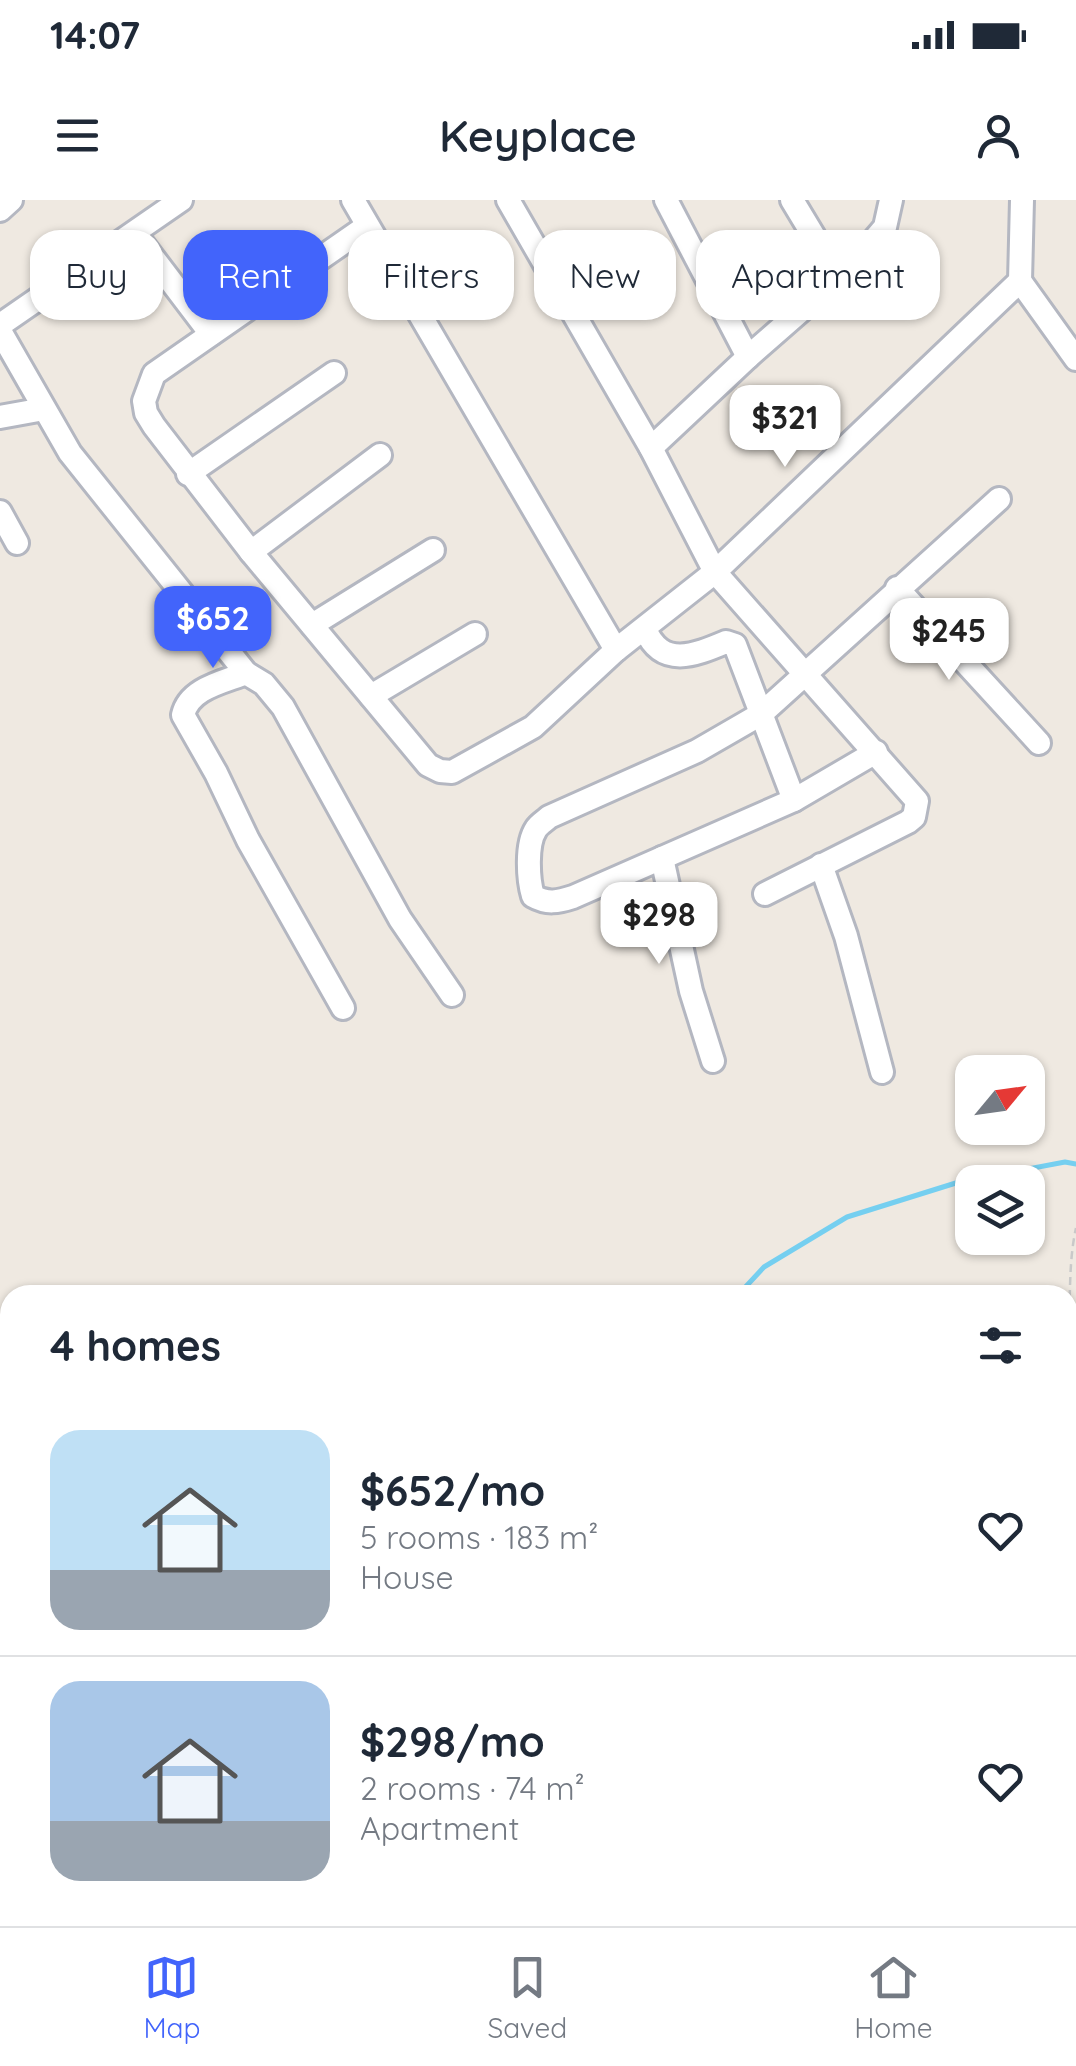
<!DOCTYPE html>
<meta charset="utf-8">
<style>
body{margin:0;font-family:Quicksand,sans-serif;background:#f2f2f3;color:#1f2937;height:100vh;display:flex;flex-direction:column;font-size:38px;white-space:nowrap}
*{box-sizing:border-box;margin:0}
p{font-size:32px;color:#747a83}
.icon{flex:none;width:55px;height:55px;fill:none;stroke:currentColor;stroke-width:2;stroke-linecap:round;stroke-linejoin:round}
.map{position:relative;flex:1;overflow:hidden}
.sheet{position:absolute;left:0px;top:1085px;width:1078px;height:642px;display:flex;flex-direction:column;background:#fff;border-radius:30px 30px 0 0;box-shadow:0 2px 8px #0004}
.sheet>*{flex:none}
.top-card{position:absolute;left:30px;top:30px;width:1018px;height:90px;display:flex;gap:20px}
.needle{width:65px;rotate:61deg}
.buttons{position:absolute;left:955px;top:855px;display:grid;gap:20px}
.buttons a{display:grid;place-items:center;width:90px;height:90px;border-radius:20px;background:#fff;box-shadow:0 2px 8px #0004;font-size:50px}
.price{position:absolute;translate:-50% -85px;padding:0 22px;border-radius:20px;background:#fff;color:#222;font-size:32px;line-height:65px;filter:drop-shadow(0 2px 5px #0008)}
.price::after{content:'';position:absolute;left:50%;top:60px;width:30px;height:22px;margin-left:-15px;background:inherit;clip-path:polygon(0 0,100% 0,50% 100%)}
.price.current{background:#4264fb;color:#fff}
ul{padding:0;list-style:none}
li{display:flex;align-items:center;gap:30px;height:250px;padding:0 50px}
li+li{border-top:2px solid #e0e1e3}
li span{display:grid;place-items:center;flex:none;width:280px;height:200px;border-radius:30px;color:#555}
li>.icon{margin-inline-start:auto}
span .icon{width:120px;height:120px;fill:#fffc;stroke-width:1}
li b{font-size:42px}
h2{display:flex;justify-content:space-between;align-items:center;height:120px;padding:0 50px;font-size:42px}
.pill{padding:0 35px;border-radius:30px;background:#fff;box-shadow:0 2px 8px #0004;font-size:35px;line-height:90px}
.pill.current{background:#4264fb;color:#fff}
.status{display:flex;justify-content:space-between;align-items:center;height:70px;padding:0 50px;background:#fff;direction:ltr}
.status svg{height:28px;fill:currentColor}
header{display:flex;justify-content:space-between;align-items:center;height:130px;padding:0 50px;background:#fff;font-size:45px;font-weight:600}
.menu{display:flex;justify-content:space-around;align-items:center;height:140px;border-top:2px solid #e0e1e3;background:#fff;font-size:28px;color:#747a83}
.menu a{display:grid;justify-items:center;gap:5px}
.menu .current{color:#4264fb}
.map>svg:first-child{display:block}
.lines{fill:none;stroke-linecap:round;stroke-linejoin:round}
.stream{stroke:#75cff0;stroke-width:5}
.minor-casing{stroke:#b4b7c1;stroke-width:28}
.path{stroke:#c9c9c9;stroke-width:2.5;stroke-dasharray:8 5;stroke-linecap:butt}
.minor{stroke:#fff;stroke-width:22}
</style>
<div class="status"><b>14:07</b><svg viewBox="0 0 49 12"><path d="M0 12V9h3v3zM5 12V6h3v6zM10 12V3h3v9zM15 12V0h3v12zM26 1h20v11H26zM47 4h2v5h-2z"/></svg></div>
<header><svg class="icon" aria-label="menu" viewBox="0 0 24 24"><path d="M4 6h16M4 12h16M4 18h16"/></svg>Keyplace<svg class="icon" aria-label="person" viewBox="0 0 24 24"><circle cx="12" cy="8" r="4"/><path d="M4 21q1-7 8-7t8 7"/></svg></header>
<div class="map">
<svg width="1076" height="1726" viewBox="0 0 1076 1726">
<rect width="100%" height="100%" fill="#efe9e1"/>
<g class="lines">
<g class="stream">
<path d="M 738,1095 L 764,1067 L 847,1017 L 959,982 L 1065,962 L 1076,964"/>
<path d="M 0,1556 L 10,1555"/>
</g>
<defs>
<g id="minor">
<path d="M 353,0 L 616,450"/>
<path d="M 508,0 L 651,248 L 715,372 L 917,601 L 914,617 L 908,622 L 765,694"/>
<path d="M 666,0 L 748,157"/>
<path d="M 792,0 L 839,78"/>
<path d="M 0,10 L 11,0"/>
<path d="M 367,26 L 154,174 L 144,201 L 146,213 L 154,226 L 251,352 L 428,565 L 440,571 L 452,572 L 533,527 L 616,450 L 715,372 L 1020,81 L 1022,0"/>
<path d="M 135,34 L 211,134"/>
<path d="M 1020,81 L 1076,159"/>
<path d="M 0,125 L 181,0"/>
<path d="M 0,131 L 70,253 L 246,473 L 264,484 L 283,507 L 400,719 L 452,795"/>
<path d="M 0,217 L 44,209"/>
<path d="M 651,248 L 748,157 L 852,66 L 885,27 L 891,0"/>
<path d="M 188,274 L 334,173"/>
<path d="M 0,312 L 17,343"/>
<path d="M 251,352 L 380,255"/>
<path d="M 897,388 L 1039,543"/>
<path d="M 312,425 L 433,350"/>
<path d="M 645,429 C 662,469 695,455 726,442 L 735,445 L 794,600"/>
<path d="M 246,473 C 224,482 189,488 183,515 L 216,573 L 248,640 L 343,808"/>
<path d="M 371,496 L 475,434"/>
<path d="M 876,552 L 794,600 L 573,697 C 558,702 547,704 533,696 C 528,679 526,644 536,629 C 539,624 545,621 549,617 L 697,551 L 761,514 L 999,299"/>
<path d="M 662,658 L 691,791 L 713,861"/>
<path d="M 821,665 L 846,736 L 882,872"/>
</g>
</defs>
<use href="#minor" class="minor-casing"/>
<g class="path">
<path d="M 1068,1137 C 1071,1100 1068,1064 1076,1028"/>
<path d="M 1068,1386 L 1076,1395"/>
</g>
<use href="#minor" class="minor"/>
</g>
</svg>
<div class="buttons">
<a><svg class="needle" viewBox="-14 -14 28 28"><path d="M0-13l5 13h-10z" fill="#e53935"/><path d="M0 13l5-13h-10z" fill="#747a83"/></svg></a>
<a><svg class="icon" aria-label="layers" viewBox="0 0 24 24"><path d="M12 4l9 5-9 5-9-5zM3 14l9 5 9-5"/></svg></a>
</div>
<b class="price" style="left:785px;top:270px">$321</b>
<b class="price current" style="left:213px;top:471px">$652</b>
<b class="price" style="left:949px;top:483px">$245</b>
<b class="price" style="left:659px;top:767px">$298</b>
<div class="top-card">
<a class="pill">Buy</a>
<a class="pill current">Rent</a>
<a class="pill">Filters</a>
<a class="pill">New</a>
<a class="pill">Apartment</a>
</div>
<section class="sheet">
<h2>4 homes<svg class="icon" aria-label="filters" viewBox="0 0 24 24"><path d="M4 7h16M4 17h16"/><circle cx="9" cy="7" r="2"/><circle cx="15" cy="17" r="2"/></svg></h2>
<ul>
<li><span style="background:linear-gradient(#bfe0f5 70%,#9aa5b1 0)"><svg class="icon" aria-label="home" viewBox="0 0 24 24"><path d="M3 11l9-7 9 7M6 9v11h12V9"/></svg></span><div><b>$652/mo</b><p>5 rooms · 183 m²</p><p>House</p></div><svg class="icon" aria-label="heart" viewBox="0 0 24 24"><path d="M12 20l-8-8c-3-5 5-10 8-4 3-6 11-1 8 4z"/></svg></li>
<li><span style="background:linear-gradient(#a9c7e8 70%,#9aa5b1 0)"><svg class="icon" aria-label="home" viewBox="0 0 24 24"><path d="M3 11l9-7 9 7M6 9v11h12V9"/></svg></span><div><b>$298/mo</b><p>2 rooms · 74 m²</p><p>Apartment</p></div><svg class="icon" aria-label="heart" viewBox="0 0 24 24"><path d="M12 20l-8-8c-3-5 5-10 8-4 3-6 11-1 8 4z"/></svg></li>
</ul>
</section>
</div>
<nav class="menu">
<a class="current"><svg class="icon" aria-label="map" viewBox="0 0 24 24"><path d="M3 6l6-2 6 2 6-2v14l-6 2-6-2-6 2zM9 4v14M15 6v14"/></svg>Map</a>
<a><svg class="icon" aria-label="saved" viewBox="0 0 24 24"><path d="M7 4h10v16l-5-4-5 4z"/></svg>Saved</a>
<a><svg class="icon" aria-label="home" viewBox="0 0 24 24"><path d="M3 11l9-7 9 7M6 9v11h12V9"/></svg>Home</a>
</nav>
